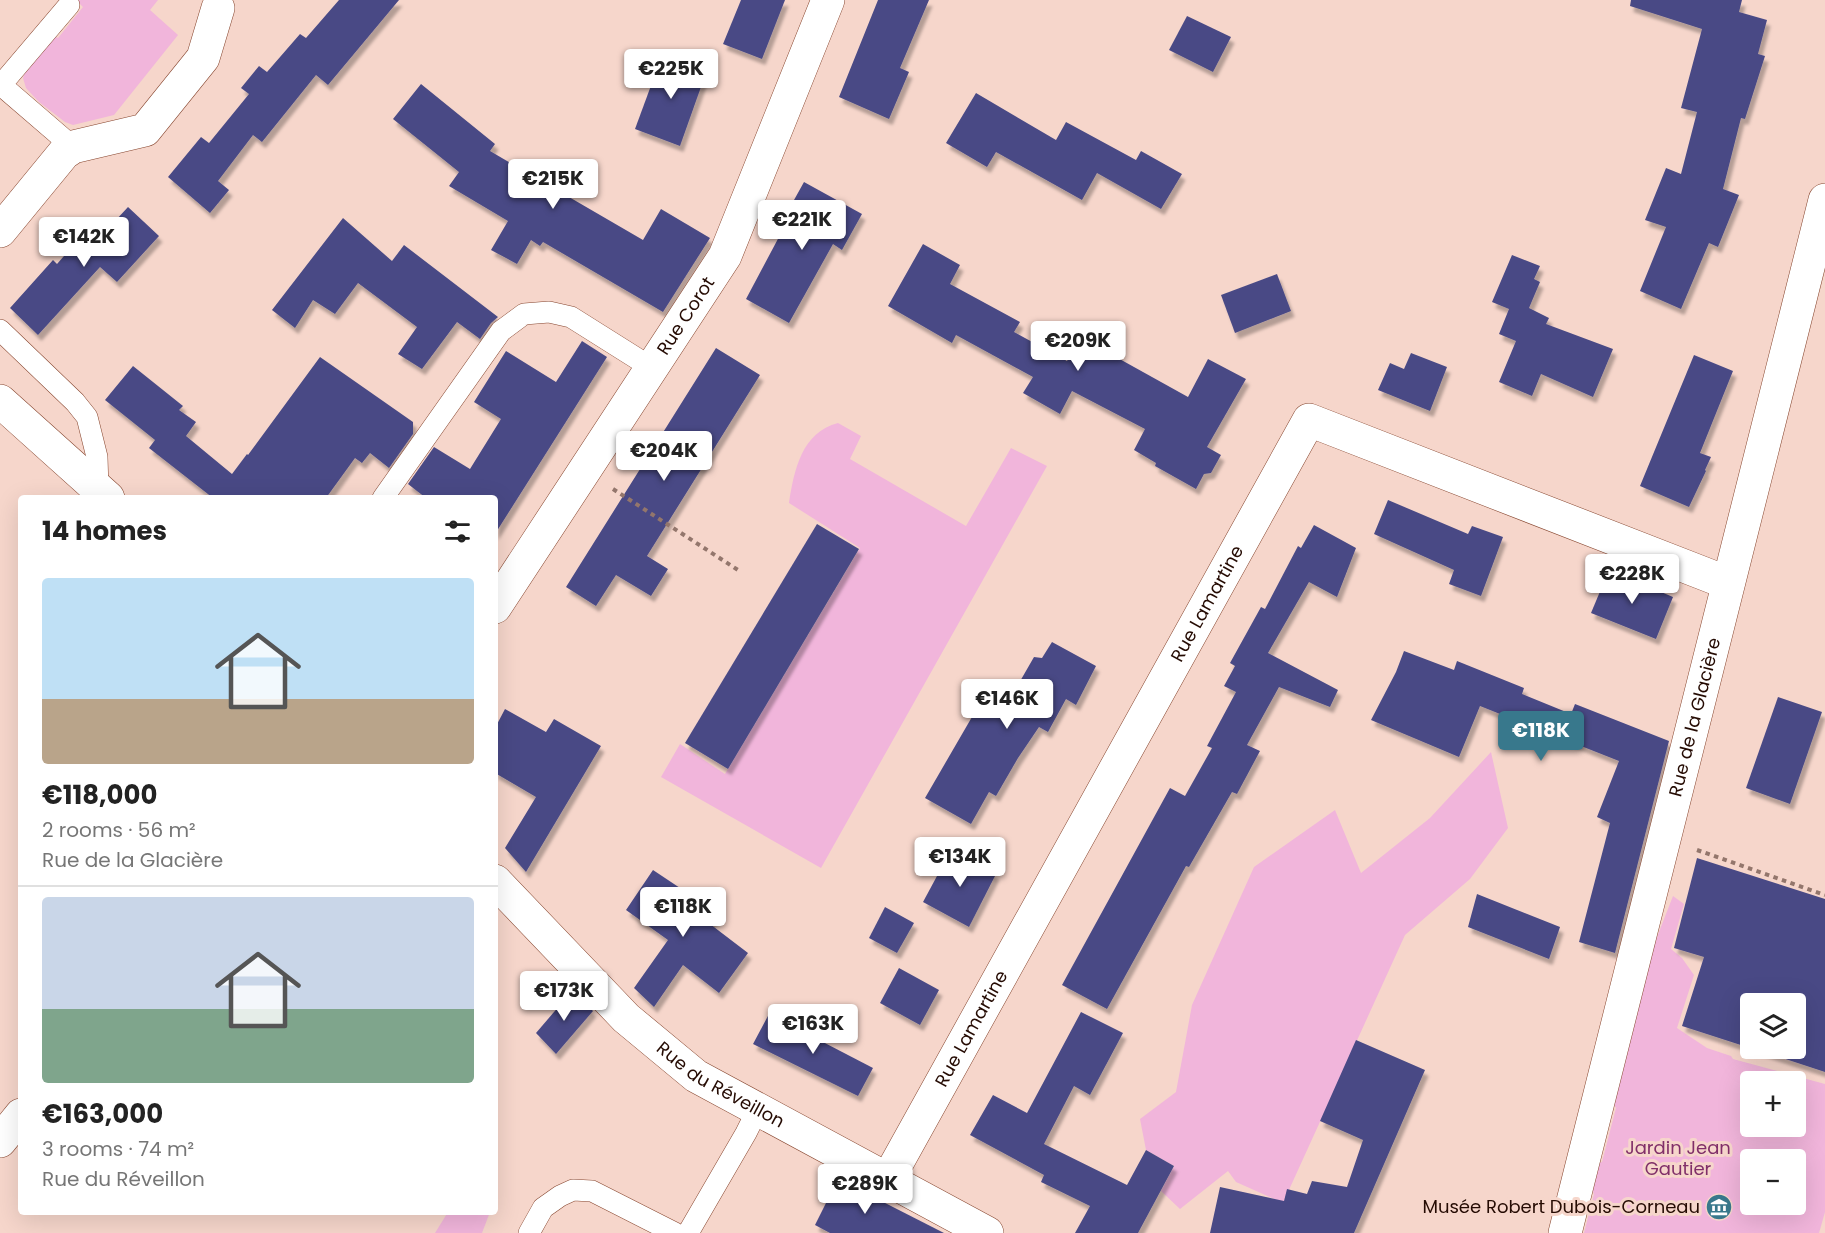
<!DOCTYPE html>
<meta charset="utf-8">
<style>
body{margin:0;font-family:Poppins,sans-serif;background:#f2f2f2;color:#222;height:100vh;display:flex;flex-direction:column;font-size:22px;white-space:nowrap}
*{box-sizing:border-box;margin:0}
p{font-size:20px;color:#767676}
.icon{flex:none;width:33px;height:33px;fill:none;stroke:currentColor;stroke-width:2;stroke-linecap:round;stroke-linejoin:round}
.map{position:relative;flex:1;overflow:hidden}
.panel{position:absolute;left:18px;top:495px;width:480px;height:720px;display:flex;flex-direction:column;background:#fff;border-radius:6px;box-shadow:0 6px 24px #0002}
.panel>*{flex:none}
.fabs{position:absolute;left:1740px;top:993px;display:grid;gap:12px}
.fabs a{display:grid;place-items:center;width:66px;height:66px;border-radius:6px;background:#fff;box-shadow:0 6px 24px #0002;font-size:30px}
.price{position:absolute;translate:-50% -51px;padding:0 14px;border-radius:6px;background:#fff;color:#222;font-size:20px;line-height:39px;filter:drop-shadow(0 2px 3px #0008)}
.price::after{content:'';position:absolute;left:50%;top:36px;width:18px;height:14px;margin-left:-9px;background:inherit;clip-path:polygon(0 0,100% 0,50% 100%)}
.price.on{background:#38788c;color:#fff}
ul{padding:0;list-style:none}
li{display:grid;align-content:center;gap:12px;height:318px;padding:0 24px}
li+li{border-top:2px solid #e0e0e0}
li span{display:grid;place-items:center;height:186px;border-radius:6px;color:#555}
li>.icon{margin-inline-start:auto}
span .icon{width:108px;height:108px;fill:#fffc;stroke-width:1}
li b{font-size:26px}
h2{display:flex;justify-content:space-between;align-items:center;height:72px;padding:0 24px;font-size:26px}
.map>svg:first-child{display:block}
.green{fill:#f1b5db;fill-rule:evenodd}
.building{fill:#494a85;filter:url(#shadow)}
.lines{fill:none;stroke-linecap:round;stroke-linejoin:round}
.service-casing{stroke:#87462f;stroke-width:22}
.minor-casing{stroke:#87462f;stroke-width:34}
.path{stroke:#93766c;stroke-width:4;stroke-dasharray:4.5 4.5;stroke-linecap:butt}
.service{stroke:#fff;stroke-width:21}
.minor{stroke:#fff;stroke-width:33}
.labels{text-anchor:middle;stroke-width:6;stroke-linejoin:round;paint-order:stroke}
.street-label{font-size:18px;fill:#250b03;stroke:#f6d6cb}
.park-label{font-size:18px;fill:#812f69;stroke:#f6d6cb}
.poi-label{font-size:18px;fill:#250b03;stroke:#f6d6cb;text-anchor:end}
</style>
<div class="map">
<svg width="1825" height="1233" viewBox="0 0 1825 1233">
<defs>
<filter id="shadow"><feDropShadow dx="3.5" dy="6" stdDeviation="1.5" flood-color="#0004"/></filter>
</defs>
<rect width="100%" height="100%" fill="#f6d6cb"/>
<g class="green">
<path d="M 76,0 L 158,0 L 150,10 L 178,35 L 114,115 L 73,125 L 65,122 L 39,102 L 26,88 L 23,78 L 26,69 L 50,34 L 58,38 L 83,7 Z"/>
<path d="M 838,423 L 861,436 L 850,459 L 966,526 L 1011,448 L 1047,466 L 821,868 L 661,777 L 680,744 L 725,774 L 860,548 L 789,503 C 794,470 802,432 838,423 Z"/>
<path d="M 1491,752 L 1508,828 L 1470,879 L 1405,935 L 1283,1203 L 1236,1182 L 1228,1171 L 1180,1209 L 1161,1191 L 1174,1166 L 1146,1150 L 1140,1119 L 1176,1092 L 1192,1005 L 1254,867 L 1335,810 L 1361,873 L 1430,818 Z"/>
<path d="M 1673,896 L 1684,904 L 1671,949 L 1682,958 L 1694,975 L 1677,1028 L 1707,1048 L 1731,1056 L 1733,1059 L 1825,1084 L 1825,1212 L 1819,1233 L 1584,1233 L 1594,1194 L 1590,1184 L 1597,1163 L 1602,1162 L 1616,1108 L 1606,1092 L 1650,955 ZM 1750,1082 L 1796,1082 L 1796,1126 L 1750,1126 ZM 1750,1160 L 1796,1160 L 1796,1204 L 1750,1204 Z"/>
<path d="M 448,1212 L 490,1212 L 482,1233 L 435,1233 Z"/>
</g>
<g class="building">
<path d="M 339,0 L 399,0 L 328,85 L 316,75 L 262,142 L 253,135 L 218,181 L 229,190 L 210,213 L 168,177 L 201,137 L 209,143 L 249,94 L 241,88 L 259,66 L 267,72 L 300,34 L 306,38 Z"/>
<path d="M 741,0 L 785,0 L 762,59 L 723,44 Z"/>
<path d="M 878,0 L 929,0 L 900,68 L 909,72 L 889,119 L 839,97 Z"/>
<path d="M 1631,0 L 1742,0 L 1739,12 L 1767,20 L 1758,54 L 1765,56 L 1745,119 L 1741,118 L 1723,189 L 1739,195 L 1718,247 L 1709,243 L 1681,309 L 1640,291 L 1666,227 L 1645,220 L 1666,168 L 1681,174 L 1697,112 L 1681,108 L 1702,29 L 1630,6 Z"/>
<path d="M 1187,16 L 1231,37 L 1213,72 L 1169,50 Z"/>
<path d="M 663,53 L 707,70 L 680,146 L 635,129 Z"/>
<path d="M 421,84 L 495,144 L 490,151 L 643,240 L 661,209 L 710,238 L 663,312 L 543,242 L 540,246 L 531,240 L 517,264 L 491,250 L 508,221 L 449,186 L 459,172 L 393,119 Z"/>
<path d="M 976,93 L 1056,140 L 1066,122 L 1136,160 L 1141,151 L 1182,174 L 1161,209 L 1097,173 L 1082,200 L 996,152 L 987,167 L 946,143 Z"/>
<path d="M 804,182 L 862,214 L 842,250 L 833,244 L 789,323 L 746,299 L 788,220 L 784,218 Z"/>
<path d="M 128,207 L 159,236 L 117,282 L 100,267 L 38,335 L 10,308 L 53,260 L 57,264 L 92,224 L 103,234 Z"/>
<path d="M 343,218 L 392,261 L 404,245 L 498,317 L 491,323 L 480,339 L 457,322 L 422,369 L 398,354 L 417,327 L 358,283 L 335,314 L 313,300 L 295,328 L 272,310 Z"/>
<path d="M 923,244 L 960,265 L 950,284 L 1020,322 L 1014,332 L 1067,361 L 1077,344 L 1104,359 L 1107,352 L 1188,397 L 1208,359 L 1246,379 L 1207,447 L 1221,455 L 1211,473 L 1204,474 L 1196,489 L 1155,466 L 1156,463 L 1134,450 L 1145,429 L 1072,391 L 1060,414 L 1023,393 L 1033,377 L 956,335 L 952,343 L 888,306 Z"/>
<path d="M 1512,255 L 1540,266 L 1534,279 L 1540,282 L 1529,308 L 1549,318 L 1546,324 L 1613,349 L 1593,397 L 1541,374 L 1532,396 L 1499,382 L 1516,341 L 1499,334 L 1509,309 L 1492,302 Z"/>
<path d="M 1277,274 L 1291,311 L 1235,333 L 1221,295 Z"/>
<path d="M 582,341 L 607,357 L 495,534 L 495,498 L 426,498 L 408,484 L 434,447 L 470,469 L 501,419 L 474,402 L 506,351 L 556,382 Z"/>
<path d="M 716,348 L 760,375 L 647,556 L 668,569 L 651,596 L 616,575 L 596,606 L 566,587 Z"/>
<path d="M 1411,353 L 1447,367 L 1430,411 L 1378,390 L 1390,363 L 1404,369 Z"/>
<path d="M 1694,355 L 1733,371 L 1700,453 L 1711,457 L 1705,470 L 1706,471 L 1689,507 L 1640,486 Z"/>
<path d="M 320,357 L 413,422 L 413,434 L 389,468 L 370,453 L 362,463 L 355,458 L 326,498 L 213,498 L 149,448 L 155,440 L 105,400 L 133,366 L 183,406 L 179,410 L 196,422 L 186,436 L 232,474 L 247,454 L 248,455 Z"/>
<path d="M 1388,500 L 1468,534 L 1472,526 L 1503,537 L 1481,596 L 1449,584 L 1454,570 L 1374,534 Z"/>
<path d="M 817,524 L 859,549 L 728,769 L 685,743 Z"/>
<path d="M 1314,525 L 1356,548 L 1337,597 L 1309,582 L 1268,653 L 1338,690 L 1330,707 L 1279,687 L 1247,745 L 1260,751 L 1237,794 L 1232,792 L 1189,867 L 1186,866 L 1107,1009 L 1062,985 L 1170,788 L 1185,796 L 1212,748 L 1207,746 L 1236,692 L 1224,686 L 1235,666 L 1230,663 L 1261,607 L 1265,609 L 1298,546 L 1301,548 Z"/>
<path d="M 1609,570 L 1673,597 L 1656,639 L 1591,613 Z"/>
<path d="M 1052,642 L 1096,666 L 1076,705 L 1066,699 L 1048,732 L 1039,727 L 1018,758 L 996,796 L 989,792 L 971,824 L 925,798 L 994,679 L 1015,690 L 1034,657 L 1042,658 Z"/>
<path d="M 1404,651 L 1454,670 L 1457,661 L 1524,688 L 1522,694 L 1571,714 L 1575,704 L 1669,741 L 1615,953 L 1579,942 L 1610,823 L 1597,817 L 1619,761 L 1480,706 L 1459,757 L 1371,720 L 1396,672 Z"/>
<path d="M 1778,697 L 1822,712 L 1790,804 L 1746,788 Z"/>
<path d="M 505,709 L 546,732 L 554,719 L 601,746 L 526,872 L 505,848 L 536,797 L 495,773 L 495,728 Z"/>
<path d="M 951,850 L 996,874 L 969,927 L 923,902 Z"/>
<path d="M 1697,858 L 1825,899 L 1825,1072 L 1752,1048 L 1796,1048 L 1796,1004 L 1750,1004 L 1750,1048 L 1682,1026 L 1704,957 L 1674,948 Z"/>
<path d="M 653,870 L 698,900 L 700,897 L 720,910 L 710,924 L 748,953 L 719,993 L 683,965 L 654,1007 L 634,988 L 668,940 L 626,910 Z"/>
<path d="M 1477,894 L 1560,927 L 1549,959 L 1468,927 Z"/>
<path d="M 885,907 L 914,923 L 897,953 L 869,938 Z"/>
<path d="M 899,968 L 939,990 L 920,1025 L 880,1003 Z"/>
<path d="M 572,991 L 593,1011 L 556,1054 L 536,1033 Z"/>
<path d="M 1081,1012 L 1123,1033 L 1090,1095 L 1074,1086 L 1044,1144 L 1127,1185 L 1146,1150 L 1174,1166 L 1138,1233 L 1075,1233 L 1090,1206 L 1041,1182 L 1044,1175 L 970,1135 L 993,1095 L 1027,1113 Z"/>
<path d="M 769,1014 L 873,1068 L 858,1096 L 753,1044 Z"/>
<path d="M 1356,1040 L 1425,1070 L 1354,1233 L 1210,1233 L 1220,1187 L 1284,1201 L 1287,1189 L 1307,1194 L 1312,1181 L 1347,1187 L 1363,1140 L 1320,1121 Z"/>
<path d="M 838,1179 L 944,1233 L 830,1233 L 815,1225 Z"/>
</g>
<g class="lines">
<defs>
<g id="service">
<path d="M 69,5 L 1,85 L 73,147"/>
<path d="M 0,330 L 75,402 L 87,417 L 97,457 L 98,489"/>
<path d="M 383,498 L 501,331 L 524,314 L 549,312 L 571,317 L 652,368"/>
<path d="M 529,1233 L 543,1208 L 560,1196 L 573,1190 L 592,1191 L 675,1233"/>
<path d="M 688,1233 L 746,1133 L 758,1109"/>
</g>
<g id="minor">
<path d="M 0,231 L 64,153 L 73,147 L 145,130 L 203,58 L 218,8"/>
<path d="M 0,401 L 108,498"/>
<path id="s1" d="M 495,607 L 725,256 L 828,0"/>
<path id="s2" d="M 495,881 L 626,1018 L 696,1076 L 987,1233"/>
<path d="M 0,1141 L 21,1115"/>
<path id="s3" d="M 888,1179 L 1309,420 L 1728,583"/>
<path id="s4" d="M 1565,1233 L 1825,200"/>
</g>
</defs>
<use href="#service" class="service-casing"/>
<use href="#minor" class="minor-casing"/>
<g class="path">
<path d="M 613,489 L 738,570"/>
<path d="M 1697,850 L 1825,895"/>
</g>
<use href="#service" class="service"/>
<use href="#minor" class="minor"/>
</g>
<defs>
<symbol id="museum-disc" viewBox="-11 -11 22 22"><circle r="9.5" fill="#38788c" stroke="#f6d6cb"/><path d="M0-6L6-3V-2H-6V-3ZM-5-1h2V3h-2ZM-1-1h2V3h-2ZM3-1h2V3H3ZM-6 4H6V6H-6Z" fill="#fff"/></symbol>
</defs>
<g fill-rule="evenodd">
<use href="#museum-disc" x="1704" y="1192" width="30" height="30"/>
</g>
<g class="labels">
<g class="street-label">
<text dy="6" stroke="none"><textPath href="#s1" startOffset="348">Rue Corot</textPath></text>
<text dy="6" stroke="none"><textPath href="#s3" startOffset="658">Rue Lamartine</textPath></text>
<text dy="6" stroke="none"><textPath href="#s4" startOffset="532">Rue de la Glacière</textPath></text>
<text dy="6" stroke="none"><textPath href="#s3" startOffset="172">Rue Lamartine</textPath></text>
<text dy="6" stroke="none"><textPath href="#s2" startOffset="306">Rue du Réveillon</textPath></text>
</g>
<g class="park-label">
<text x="1678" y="1154">Jardin Jean<tspan x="1678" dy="21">Gautier</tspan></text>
</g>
<g class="poi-label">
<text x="1700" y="1213">Musée Robert Dubois-Corneau</text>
</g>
</g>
</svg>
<div class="fabs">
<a><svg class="icon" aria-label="layers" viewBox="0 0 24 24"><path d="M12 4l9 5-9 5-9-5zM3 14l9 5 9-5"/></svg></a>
<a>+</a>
<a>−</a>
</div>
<b class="price" style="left:671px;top:100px">€225K</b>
<b class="price" style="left:553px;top:210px">€215K</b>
<b class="price" style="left:802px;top:251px">€221K</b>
<b class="price" style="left:84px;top:268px">€142K</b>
<b class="price" style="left:1078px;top:372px">€209K</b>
<b class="price" style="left:664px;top:482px">€204K</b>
<b class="price" style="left:1632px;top:605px">€228K</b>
<b class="price" style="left:1007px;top:730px">€146K</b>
<b class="price on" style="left:1541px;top:762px">€118K</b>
<b class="price" style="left:960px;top:888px">€134K</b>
<b class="price" style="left:683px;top:938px">€118K</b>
<b class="price" style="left:564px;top:1022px">€173K</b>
<b class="price" style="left:813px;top:1055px">€163K</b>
<b class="price" style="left:865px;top:1215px">€289K</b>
<section class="panel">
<h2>14 homes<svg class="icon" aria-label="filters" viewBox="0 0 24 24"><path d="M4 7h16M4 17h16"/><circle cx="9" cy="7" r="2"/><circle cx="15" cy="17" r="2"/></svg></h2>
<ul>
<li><span style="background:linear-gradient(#bfe0f5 65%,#b9a48a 0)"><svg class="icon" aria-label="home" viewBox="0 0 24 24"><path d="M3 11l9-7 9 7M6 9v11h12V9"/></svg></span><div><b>€118,000</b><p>2 rooms · 56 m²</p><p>Rue de la Glacière</p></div></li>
<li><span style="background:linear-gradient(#c9d6e8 60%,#7fa58c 0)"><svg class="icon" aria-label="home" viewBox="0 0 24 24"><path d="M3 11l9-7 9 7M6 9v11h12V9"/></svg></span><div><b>€163,000</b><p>3 rooms · 74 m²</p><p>Rue du Réveillon</p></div></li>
</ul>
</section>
</div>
